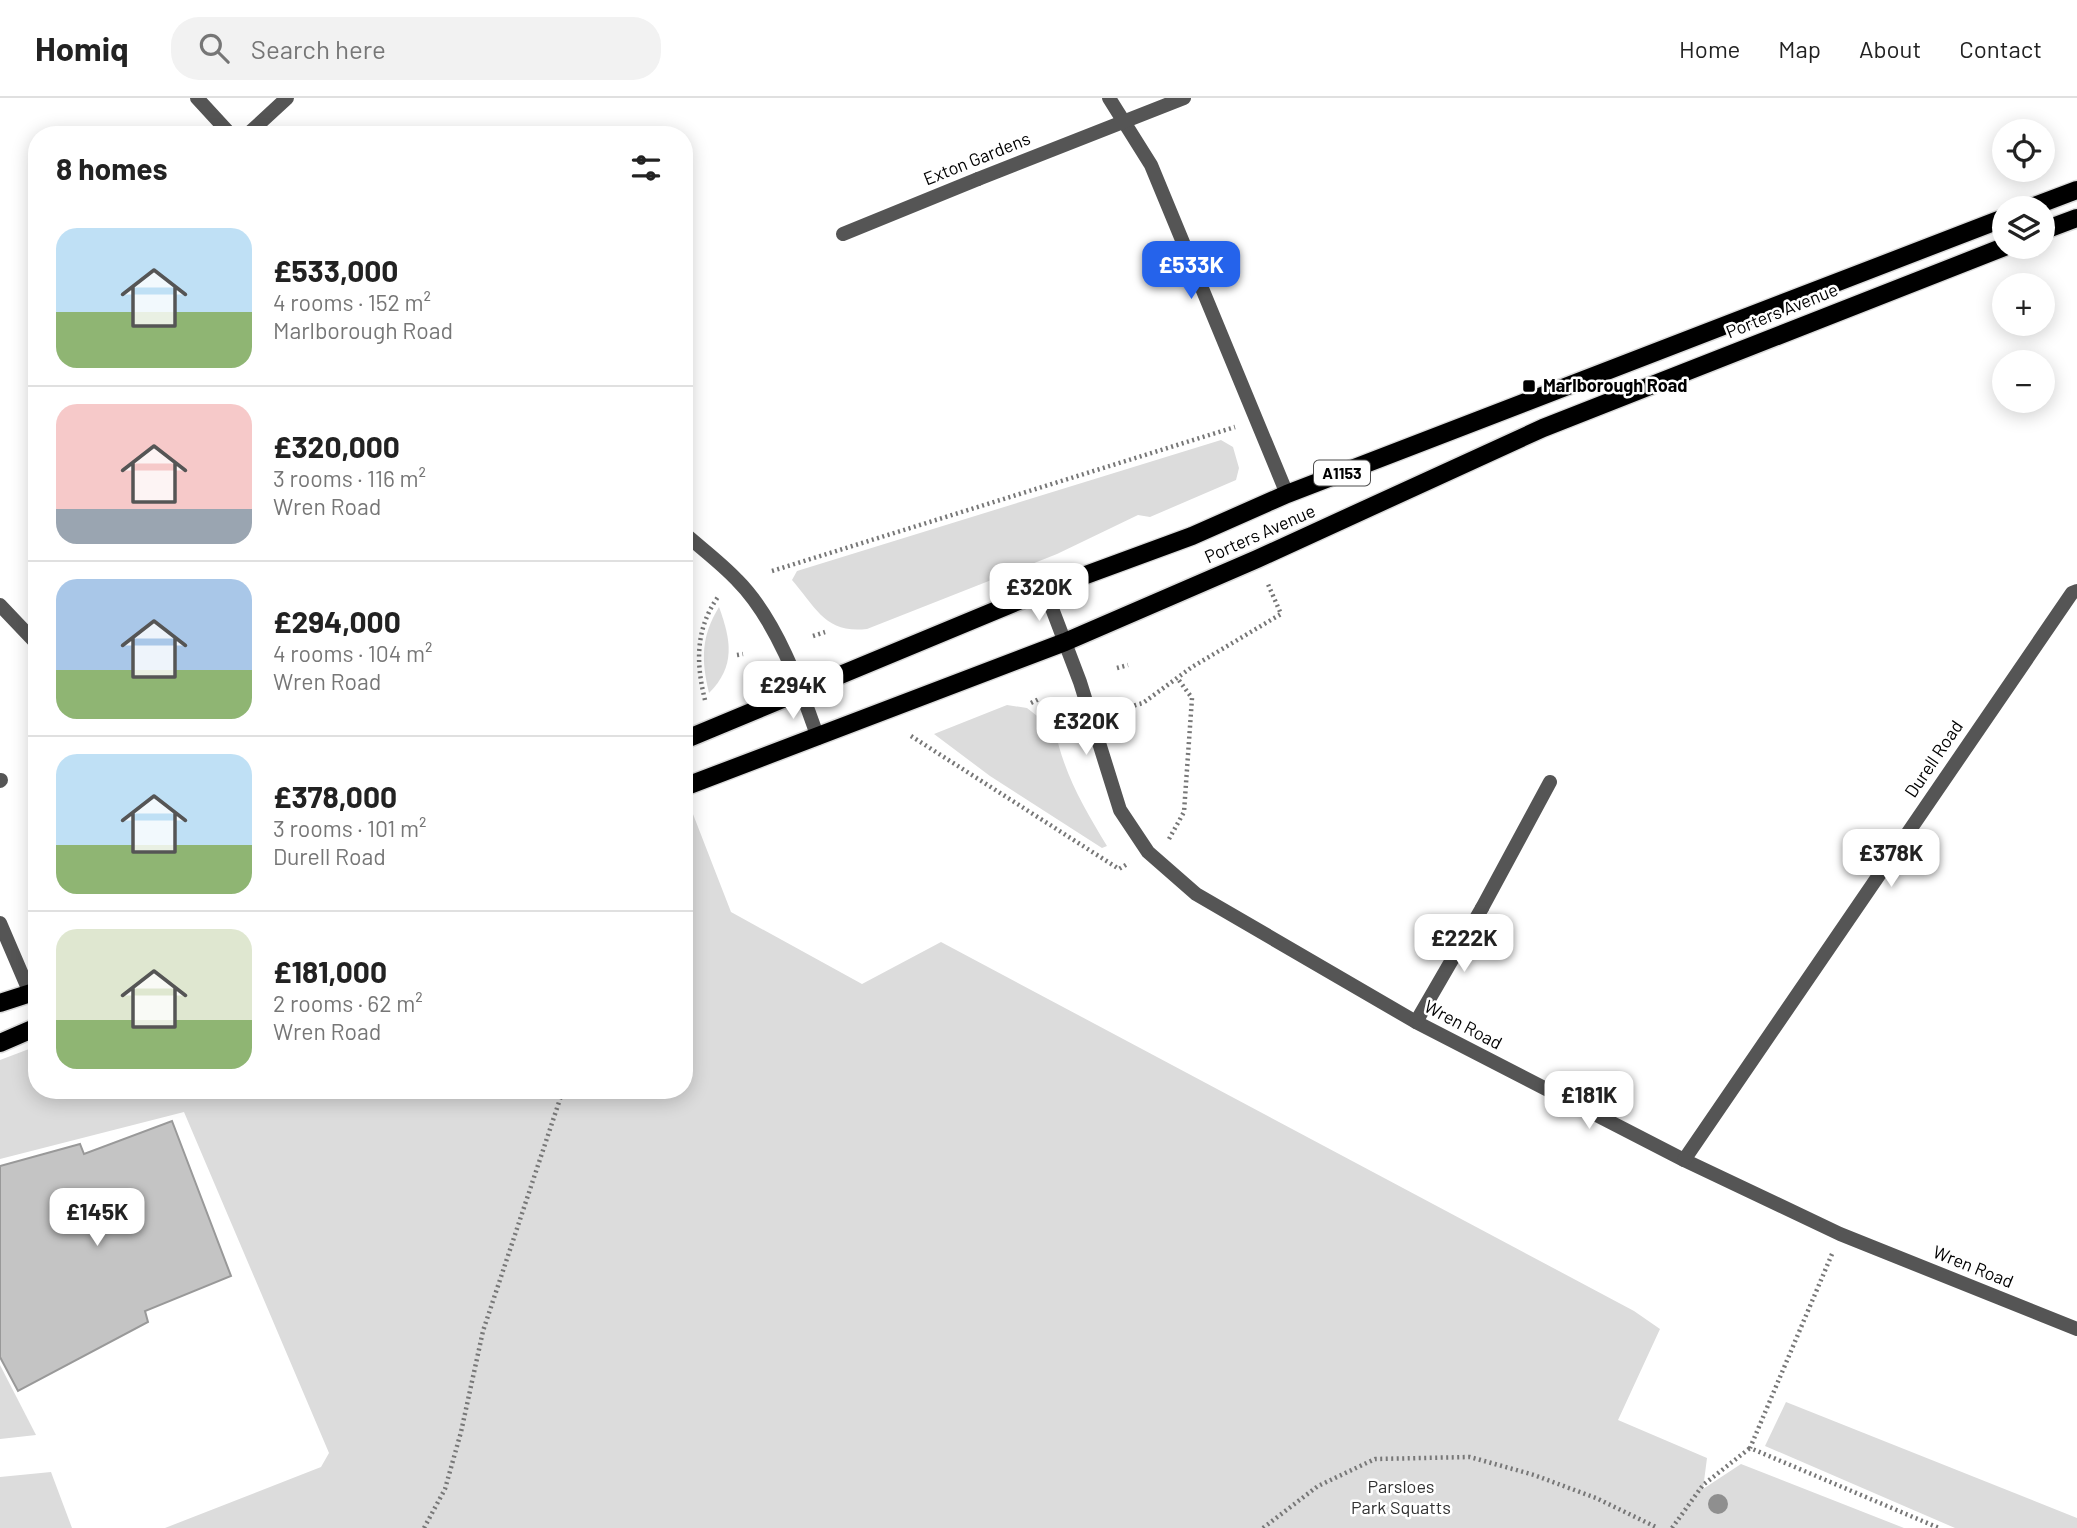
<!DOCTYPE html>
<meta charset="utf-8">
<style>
body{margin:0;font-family:Barlow,sans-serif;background:#f2f2f2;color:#222;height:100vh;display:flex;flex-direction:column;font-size:26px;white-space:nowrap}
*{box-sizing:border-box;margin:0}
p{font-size:23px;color:#767676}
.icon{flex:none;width:38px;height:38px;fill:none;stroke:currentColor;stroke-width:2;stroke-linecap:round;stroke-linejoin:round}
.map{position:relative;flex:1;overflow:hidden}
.details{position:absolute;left:28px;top:28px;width:665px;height:973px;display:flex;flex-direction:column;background:#fff;border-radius:28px;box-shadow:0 4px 18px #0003}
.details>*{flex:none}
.fabs{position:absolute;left:1992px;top:21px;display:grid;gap:14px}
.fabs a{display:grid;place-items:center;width:63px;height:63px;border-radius:50%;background:#fff;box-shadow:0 4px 18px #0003;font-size:35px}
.price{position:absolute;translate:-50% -60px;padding:0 16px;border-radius:14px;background:#fff;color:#222;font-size:23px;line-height:46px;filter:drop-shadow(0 2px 4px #0008)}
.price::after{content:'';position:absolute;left:50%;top:42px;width:21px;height:16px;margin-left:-10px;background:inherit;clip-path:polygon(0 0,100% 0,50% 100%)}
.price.active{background:#2563eb;color:#fff}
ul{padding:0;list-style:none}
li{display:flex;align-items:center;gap:21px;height:175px;padding:0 28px}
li+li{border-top:2px solid #e0e0e0}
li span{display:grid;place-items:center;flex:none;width:196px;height:140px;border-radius:21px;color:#555}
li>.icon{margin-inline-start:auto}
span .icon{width:84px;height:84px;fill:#fffc;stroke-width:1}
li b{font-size:30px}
h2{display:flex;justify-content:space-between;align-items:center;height:84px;padding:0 28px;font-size:30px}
header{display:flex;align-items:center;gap:42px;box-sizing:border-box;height:98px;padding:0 35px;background:#fff;border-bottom:2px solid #e0e0e0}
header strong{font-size:33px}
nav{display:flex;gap:38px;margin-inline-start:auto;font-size:24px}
.search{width:490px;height:63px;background:#f2f2f2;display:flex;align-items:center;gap:18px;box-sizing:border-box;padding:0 24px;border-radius:28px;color:#767676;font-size:26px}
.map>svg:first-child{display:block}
.green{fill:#dcdcdc}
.building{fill:#c4c4c4;stroke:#999;stroke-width:2}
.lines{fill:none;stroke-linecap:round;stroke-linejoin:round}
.primary-casing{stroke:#dbdbdb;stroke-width:21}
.path{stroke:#777;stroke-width:4.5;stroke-dasharray:2 3.5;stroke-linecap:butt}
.lane{stroke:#555;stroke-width:14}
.street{stroke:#555;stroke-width:14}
.primary{stroke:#000;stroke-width:18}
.tree{fill:#8f8f8f}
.poi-dot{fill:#000;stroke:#fff;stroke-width:2.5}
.labels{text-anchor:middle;stroke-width:5;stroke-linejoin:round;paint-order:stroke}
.shield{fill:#fff;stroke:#4c4c4c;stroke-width:2}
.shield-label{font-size:16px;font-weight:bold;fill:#000}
.street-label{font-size:18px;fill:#000;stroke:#fff}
.poi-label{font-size:18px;font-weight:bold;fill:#000;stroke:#fff;text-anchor:start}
.park-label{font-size:18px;fill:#333;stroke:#fff}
</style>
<header>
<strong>Homiq</strong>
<div class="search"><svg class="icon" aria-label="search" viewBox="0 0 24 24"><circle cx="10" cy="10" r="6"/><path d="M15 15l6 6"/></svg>Search here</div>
<nav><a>Home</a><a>Map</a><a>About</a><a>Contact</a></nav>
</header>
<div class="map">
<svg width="2077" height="1430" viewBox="0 0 2077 1430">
<rect width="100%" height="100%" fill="#fff"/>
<g class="green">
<path d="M 1221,342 L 1233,349 L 1239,370 L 1236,382 L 1150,419 L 1138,417 L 1057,456 L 867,531 C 826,536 816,510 792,482 L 797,473 Z"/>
<path d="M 719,509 C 731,542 736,568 709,595 C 701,562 701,538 719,509 Z"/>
<path d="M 1007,607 L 1027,610 L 1055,632 C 1064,676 1084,710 1107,748 L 1102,750 L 990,678 L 934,636 Z"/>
<path d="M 691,711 L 731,814 L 862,886 L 941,844 L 1634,1213 L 1660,1231 L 1618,1322 L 1707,1360 L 1703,1391 L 1741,1366 L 1904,1430 L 165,1430 L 321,1369 L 329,1355 L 184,1014 L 0,1061 L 0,962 L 37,948 L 37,992 L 684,992 L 684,713 Z"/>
<path d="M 0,1267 L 36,1337 L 0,1341 Z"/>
<path d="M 1786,1304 L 2077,1420 L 2077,1430 L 1955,1430 L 1765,1348 Z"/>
<path d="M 51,1374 L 72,1430 L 0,1430 L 0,1379 Z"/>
</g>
<path class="building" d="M 172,1023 L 231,1178 L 145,1213 L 148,1224 L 18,1293 L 0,1259 L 0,1068 L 80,1046 L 84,1056 Z"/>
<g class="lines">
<defs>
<g id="primary">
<path d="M 2029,110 L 2077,92"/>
<path d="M 2042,133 L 2077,120"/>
<path d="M 684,642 L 1045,492 L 1192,438 L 1287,396 L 2004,120"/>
<path d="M 684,689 L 1065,544 L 1257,461 L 1543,330 L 2004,149"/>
<path d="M 0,905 L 37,893"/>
<path d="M 0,945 L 37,929"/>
</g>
</defs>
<use href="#primary" class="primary-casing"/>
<g class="path">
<path d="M 772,473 L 1235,329"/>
<path d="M 813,538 L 825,534"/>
<path d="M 737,557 L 743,556"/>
<path d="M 1117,570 L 1128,567"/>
<path d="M 705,602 C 696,566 695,531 718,499"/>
<path d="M 1031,605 L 1039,601"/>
<path d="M 1129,609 L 1143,605 L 1192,569 L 1281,516 L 1267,484"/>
<path d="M 911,638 L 1119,771 L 1129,765"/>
<path d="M 1169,741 L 1184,714 L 1192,600 L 1178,581"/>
<path d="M 1832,1156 L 1750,1350 L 1939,1430"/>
<path d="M 424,1430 L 445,1391 L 461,1334 L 483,1233 L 563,992"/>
<path d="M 1263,1430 L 1318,1388 L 1375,1361 L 1470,1359 L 1534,1377 L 1596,1400 L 1658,1430"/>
<path d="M 1672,1430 L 1703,1387 L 1750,1350"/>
</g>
<g class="lane">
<path d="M 843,136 L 978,81"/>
<path d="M 0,683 L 1,682"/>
<path d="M 1482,810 L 1550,684"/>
<path d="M 0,825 L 30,895"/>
</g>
<g class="street">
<path d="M 197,0 L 231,37"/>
<path d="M 1109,0 L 1151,67 L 1287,396"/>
<path d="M 247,37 L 287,0"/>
<path d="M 978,81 L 1184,0"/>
<path d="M 684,435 C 702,451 721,465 737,482 C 776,521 800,588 818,640"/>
<path d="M 1045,492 L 1080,584 L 1120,712 L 1148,754 L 1196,796 L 1416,924 L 1684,1062 L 1840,1136 L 2077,1231"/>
<path d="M 0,507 L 37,546"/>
<path d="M 1416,924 L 1482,810"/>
<path d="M 1684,1062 L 2072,495 L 2077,493"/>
</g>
<use href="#primary" class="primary"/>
</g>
<circle class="tree" cx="1718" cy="1406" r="10"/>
<rect class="poi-dot" x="1522" y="281" width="14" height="14" rx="3.5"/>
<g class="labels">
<rect class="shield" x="1314" y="362.5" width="56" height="25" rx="5"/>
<g class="shield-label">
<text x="1342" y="381">A1153</text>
</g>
<g class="street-label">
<text transform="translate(977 61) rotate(-22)" y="6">Exton Gardens</text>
<text transform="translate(1782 213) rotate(-22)" y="6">Porters Avenue</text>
<text transform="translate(1260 436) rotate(-24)" y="6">Porters Avenue</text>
<text transform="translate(1934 661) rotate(-56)" y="6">Durell Road</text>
<text transform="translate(1463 927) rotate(28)" y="6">Wren Road</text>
<text transform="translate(1973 1169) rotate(22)" y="6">Wren Road</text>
</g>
<g class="poi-label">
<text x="1543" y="294">Marlborough Road</text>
</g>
<g class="park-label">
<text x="1401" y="1395">Parsloes<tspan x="1401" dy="21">Park Squatts</tspan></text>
</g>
</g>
</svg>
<div class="fabs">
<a><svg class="icon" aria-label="locate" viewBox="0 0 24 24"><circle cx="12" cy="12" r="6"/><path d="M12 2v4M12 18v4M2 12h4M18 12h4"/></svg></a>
<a><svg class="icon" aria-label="layers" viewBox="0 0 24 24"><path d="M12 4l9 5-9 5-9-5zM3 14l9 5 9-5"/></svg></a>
<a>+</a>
<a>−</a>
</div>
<b class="price active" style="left:1191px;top:203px">£533K</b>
<b class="price" style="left:1039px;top:525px">£320K</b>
<b class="price" style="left:793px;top:623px">£294K</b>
<b class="price" style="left:1086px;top:659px">£320K</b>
<b class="price" style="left:1891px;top:791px">£378K</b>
<b class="price" style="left:1464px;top:876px">£222K</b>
<b class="price" style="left:1589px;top:1033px">£181K</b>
<b class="price" style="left:97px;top:1150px">£145K</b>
<section class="details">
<h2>8 homes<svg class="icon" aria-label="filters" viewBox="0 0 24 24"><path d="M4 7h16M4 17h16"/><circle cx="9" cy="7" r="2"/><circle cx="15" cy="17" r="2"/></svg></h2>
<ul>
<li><span style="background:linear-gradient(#bfe0f5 60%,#8fb573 0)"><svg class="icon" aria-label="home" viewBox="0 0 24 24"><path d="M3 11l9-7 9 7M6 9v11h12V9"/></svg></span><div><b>£533,000</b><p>4 rooms · 152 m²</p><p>Marlborough Road</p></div></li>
<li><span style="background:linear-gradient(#f6c9c9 75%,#9aa5b1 0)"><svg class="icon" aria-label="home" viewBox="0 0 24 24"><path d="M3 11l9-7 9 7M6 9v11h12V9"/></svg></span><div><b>£320,000</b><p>3 rooms · 116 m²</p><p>Wren Road</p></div></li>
<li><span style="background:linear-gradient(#a9c7e8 65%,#8fb573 0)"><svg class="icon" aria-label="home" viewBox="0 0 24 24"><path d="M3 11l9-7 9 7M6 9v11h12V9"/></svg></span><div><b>£294,000</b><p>4 rooms · 104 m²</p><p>Wren Road</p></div></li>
<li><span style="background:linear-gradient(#bfe0f5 65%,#8fb573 0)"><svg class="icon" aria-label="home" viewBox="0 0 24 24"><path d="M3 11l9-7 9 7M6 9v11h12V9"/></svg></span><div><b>£378,000</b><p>3 rooms · 101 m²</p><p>Durell Road</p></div></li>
<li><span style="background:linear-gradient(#dfe7d0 65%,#8fb573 0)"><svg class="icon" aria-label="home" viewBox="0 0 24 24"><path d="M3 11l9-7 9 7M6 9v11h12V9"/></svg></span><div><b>£181,000</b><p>2 rooms · 62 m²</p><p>Wren Road</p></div></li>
</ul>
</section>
</div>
